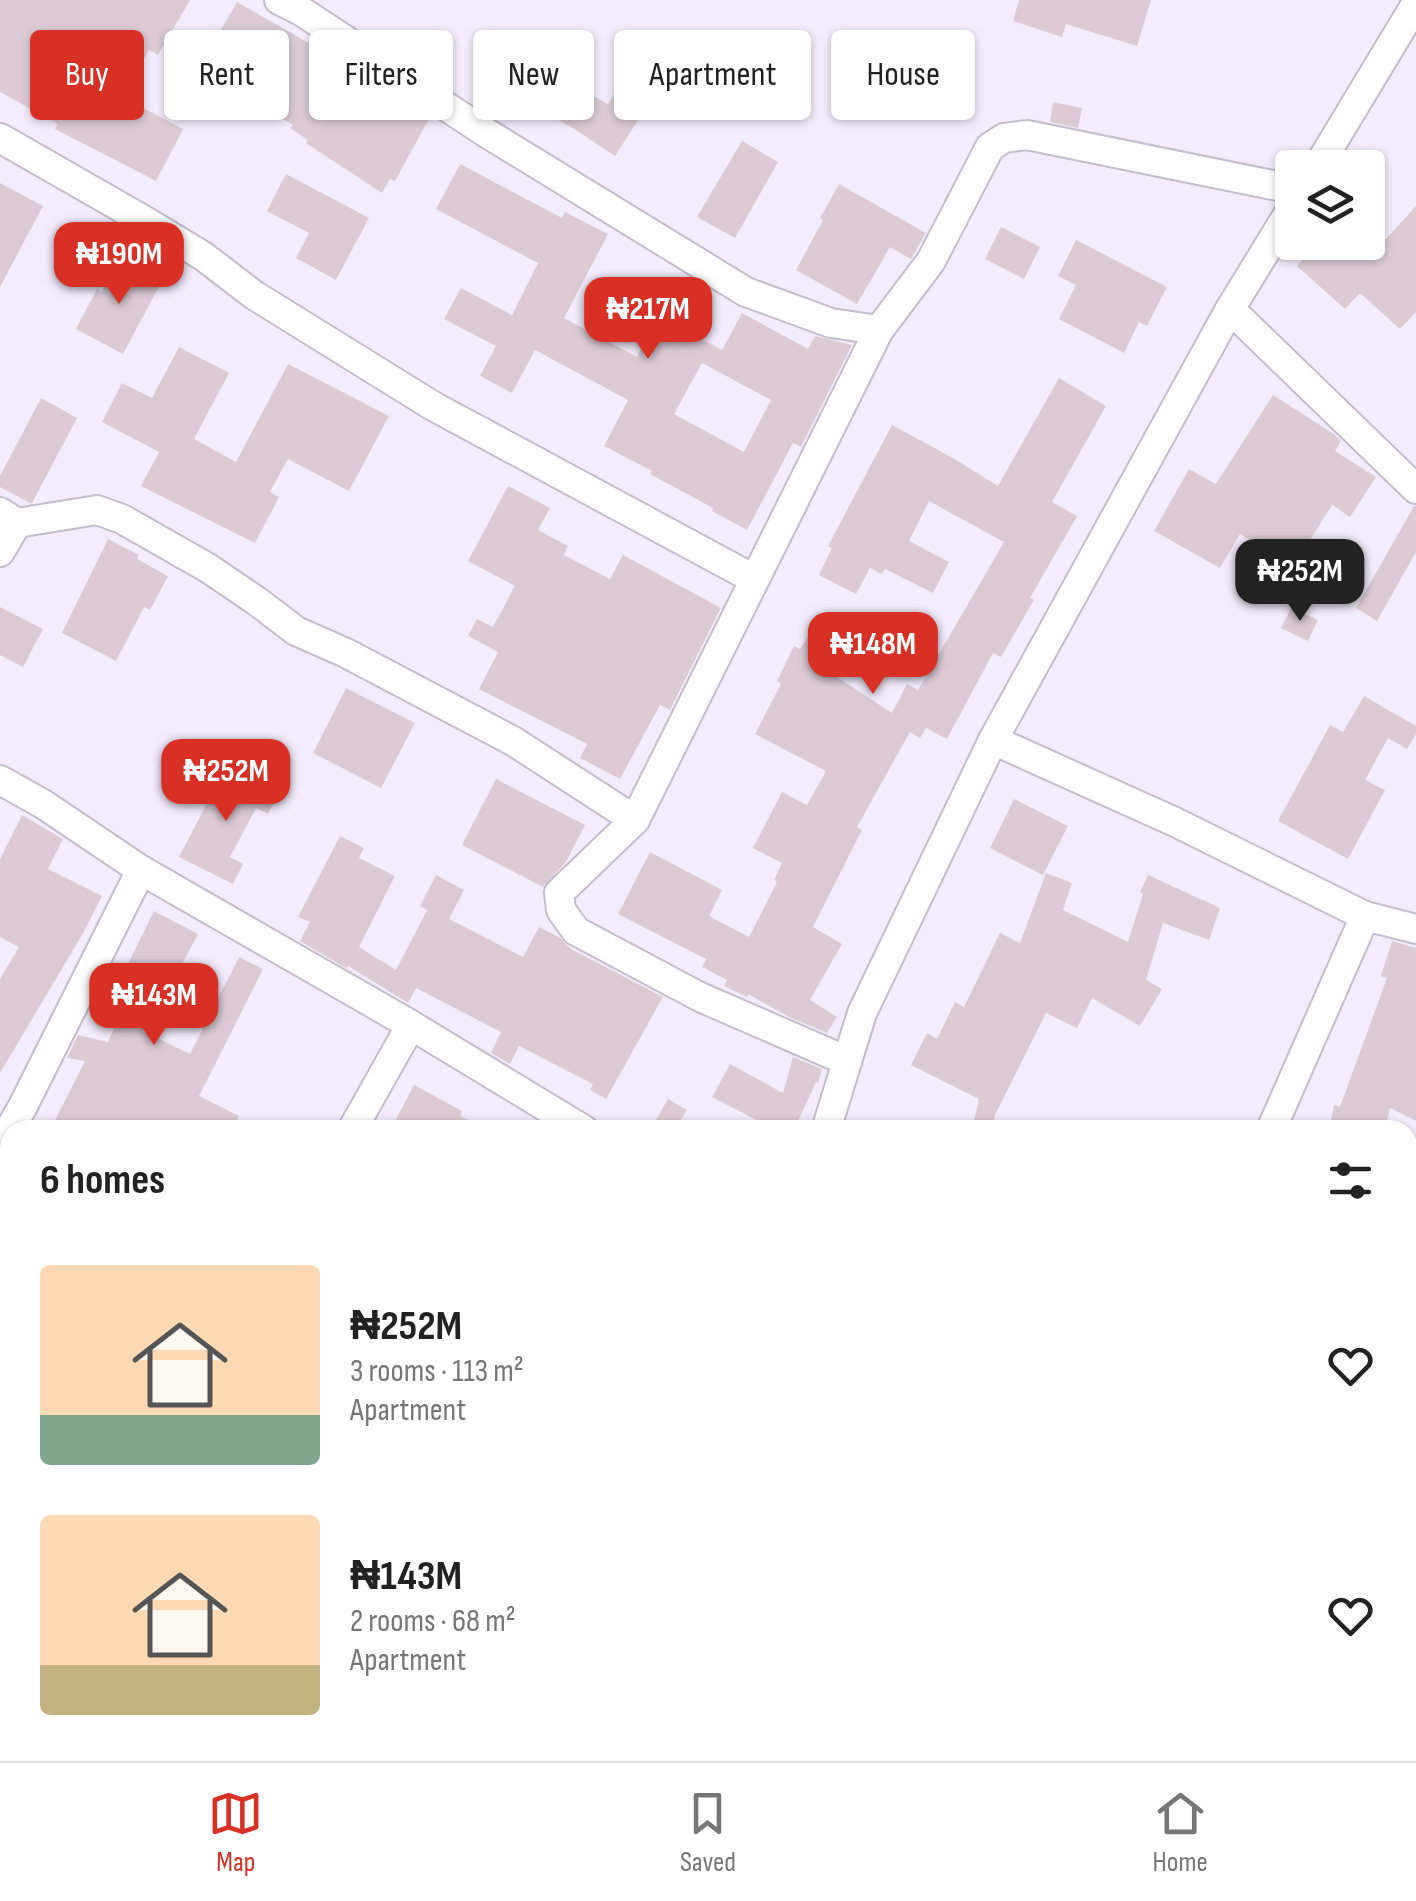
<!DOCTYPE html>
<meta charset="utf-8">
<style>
body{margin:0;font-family:"Sofia Sans Condensed",sans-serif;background:#f2f2f2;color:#222;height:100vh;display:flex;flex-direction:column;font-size:38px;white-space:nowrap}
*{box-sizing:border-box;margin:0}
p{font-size:32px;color:#767676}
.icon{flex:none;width:55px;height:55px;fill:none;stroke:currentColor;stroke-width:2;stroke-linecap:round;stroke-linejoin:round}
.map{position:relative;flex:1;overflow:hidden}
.panel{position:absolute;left:0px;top:1120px;width:1418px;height:642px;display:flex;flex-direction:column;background:#fff;border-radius:30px 30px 0 0;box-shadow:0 2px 8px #0004}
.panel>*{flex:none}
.banner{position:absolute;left:30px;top:30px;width:1358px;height:90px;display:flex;gap:20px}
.controls{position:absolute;left:1275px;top:150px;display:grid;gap:20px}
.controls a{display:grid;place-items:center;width:110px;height:110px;border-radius:10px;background:#fff;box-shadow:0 2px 8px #0004;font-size:50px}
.price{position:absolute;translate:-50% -85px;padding:0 22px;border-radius:20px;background:#d93025;color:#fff;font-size:32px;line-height:65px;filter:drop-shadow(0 2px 5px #0008)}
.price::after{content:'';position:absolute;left:50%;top:60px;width:30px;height:22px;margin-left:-15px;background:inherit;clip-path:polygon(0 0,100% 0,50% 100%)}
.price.selected{background:#222;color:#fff}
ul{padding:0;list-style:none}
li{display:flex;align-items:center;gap:30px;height:250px;padding:0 40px}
li span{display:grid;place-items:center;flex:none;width:280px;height:200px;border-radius:10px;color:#555}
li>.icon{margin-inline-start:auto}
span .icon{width:120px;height:120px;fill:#fffc;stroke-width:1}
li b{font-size:42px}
h2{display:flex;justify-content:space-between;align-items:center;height:120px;padding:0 40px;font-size:42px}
.chip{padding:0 35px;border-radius:10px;background:#fff;box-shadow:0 2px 8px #0004;font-size:35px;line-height:90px}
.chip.selected{background:#d93025;color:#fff}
.tab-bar{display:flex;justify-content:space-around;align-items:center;height:140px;border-top:2px solid #e0e0e0;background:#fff;font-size:28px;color:#767676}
.tab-bar a{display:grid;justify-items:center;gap:5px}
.tab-bar .selected{color:#d93025}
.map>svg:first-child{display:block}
.building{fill:#dccbd5;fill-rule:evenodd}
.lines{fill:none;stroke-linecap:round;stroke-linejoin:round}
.minor-casing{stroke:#c4bdcc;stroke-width:32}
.minor{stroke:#fff;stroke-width:28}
</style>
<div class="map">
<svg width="1416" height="1761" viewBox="0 0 1416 1761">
<rect width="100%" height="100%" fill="#f4ecfc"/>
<g class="building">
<path d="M 0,0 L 190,0 L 158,55 L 149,50 L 122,97 L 183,129 L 156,181 L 55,129 L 58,124 L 0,92 Z"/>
<path d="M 1019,0 L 1151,0 L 1137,46 L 1066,24 L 1062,37 L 1013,21 Z"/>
<path d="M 237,2 L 337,59 L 339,57 L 364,74 L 362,78 L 430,117 L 395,181 L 390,179 L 382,193 L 306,143 L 308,140 L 290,128 L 293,125 L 249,99 L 266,70 L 215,40 Z"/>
<path d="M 500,41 L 543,56 L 539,66 L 608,104 L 614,95 L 642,114 L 615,156 L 571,127 L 526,102 L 525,106 L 483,90 Z"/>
<path d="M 1053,102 L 1082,108 L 1078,128 L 1050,122 Z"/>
<path d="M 742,141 L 778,162 L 735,238 L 697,217 Z"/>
<path d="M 460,164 L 562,218 L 565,212 L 608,234 L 564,318 L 637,357 L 658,316 L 722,350 L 742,313 L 808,349 L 815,336 L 852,345 L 801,447 L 793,443 L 747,530 L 712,511 L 713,508 L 650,474 L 652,471 L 604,446 L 628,400 L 535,350 L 512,393 L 480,376 L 496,346 L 444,319 L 461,288 L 512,315 L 538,263 L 436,209 ZM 702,363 L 771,400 L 744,452 L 674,414 Z"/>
<path d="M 286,174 L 369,218 L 336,280 L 296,258 L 309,233 L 267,211 Z"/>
<path d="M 0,183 L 43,206 L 0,287 Z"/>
<path d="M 839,184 L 926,233 L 911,259 L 890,247 L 857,304 L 796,270 L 823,220 L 820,218 Z"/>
<path d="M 1416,206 L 1416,312 L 1400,329 L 1360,293 L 1345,309 L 1297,266 L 1318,242 L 1348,242 L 1367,260 Z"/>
<path d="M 1001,227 L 1040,247 L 1024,279 L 985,259 Z"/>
<path d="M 1076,240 L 1167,287 L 1147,326 L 1139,322 L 1124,353 L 1059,319 L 1076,285 L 1058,276 Z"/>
<path d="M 120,259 L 162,281 L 123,354 L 76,329 L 97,289 L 102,292 Z"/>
<path d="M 179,347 L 229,373 L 194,439 L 236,462 L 288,364 L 389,416 L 349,491 L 288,459 L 270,492 L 279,497 L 255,543 L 141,486 L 159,452 L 102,422 L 122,383 L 152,398 Z"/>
<path d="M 1059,378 L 1106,406 L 1052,502 L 1077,516 L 1030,598 L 1034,600 L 1001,657 L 993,653 L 947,739 L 926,728 L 920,738 L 910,732 L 857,827 L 862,830 L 813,927 L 842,944 L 810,1000 L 837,1017 L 827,1033 L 789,1017 L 748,994 L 747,997 L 724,986 L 727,980 L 702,967 L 706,959 L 618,914 L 650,852 L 722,890 L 709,916 L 749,937 L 777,882 L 774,880 L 782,863 L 753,848 L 782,792 L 807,805 L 826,771 L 755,734 L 781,684 L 777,681 L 794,646 L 800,649 L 813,630 L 843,648 L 833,665 L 841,668 L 837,677 L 892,713 L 907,684 L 918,690 L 1004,542 L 929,501 L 909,541 L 949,562 L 933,593 L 885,569 L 882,574 L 870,568 L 856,594 L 819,575 L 832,548 L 828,546 L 892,425 L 953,458 L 998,486 Z"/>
<path d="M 1273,395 L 1334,434 L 1341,441 L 1335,451 L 1376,477 L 1350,517 L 1332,505 L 1293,567 L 1240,534 L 1220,568 L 1154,531 L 1189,469 L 1216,484 Z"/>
<path d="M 41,398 L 77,418 L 32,503 L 30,503 L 0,487 L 0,476 Z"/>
<path d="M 508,486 L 550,508 L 538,530 L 568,546 L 564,555 L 610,579 L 623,555 L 721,608 L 670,710 L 660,705 L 620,779 L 580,758 L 587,744 L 479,689 L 498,652 L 468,636 L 477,619 L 493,627 L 515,586 L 468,561 Z"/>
<path d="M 1414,506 L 1416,506 L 1416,552 L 1377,621 L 1356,608 Z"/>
<path d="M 108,539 L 139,555 L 137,559 L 168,576 L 150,610 L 144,607 L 116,661 L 62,633 Z"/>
<path d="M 0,607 L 43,629 L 23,667 L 0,655 Z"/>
<path d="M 1291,608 L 1318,620 L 1308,641 L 1281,628 Z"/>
<path d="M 346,688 L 415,723 L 381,788 L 313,753 Z"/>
<path d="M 1364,696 L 1416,726 L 1416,734 L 1407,749 L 1388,738 L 1365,780 L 1385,790 L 1348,859 L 1278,821 L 1330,725 L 1343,732 Z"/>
<path d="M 226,767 L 278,794 L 268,814 L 256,808 L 230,857 L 243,864 L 233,884 L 179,857 Z"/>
<path d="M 496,779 L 585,825 L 566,862 L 543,887 L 462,845 Z"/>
<path d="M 1014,799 L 1068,826 L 1043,875 L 990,848 Z"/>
<path d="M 22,815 L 63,839 L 48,869 L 102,896 L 82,935 L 0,1073 L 0,979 L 19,947 L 0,937 L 0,859 Z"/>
<path d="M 340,836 L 364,848 L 359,858 L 395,876 L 359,947 L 396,970 L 427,910 L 420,906 L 436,875 L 464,890 L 449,919 L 523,957 L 539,927 L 559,937 L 571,949 L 663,997 L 606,1099 L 590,1090 L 593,1084 L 519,1046 L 510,1064 L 491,1053 L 501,1032 L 416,988 L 408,1003 L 348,966 L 346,968 L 300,941 L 310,922 L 298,917 Z"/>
<path d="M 1046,873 L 1072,883 L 1063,910 L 1128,942 L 1143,894 L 1140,892 L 1148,875 L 1220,908 L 1209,940 L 1163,923 L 1146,980 L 1162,989 L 1140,1026 L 1092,998 L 1077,1028 L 1046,1013 L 995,1115 L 992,1130 L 972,1130 L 979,1099 L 911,1065 L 927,1033 L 937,1039 L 955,1002 L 964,1007 L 1000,933 L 1020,943 Z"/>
<path d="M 154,911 L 198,934 L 164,998 L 162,997 L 143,1031 L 190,1054 L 239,957 L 263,969 L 199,1096 L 239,1116 L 232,1130 L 50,1130 L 85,1061 L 67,1058 L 78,1035 L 108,1042 L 123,1010 L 109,1002 Z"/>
<path d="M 1392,941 L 1416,948 L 1416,1121 L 1390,1108 L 1385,1130 L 1329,1130 L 1334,1105 L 1340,1107 L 1387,978 L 1381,976 Z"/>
<path d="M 793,1057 L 822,1069 L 818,1083 L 816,1082 L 794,1130 L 776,1130 L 712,1097 L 730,1064 L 783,1093 Z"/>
<path d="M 414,1085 L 462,1111 L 460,1116 L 493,1130 L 404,1130 L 393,1125 Z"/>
<path d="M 668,1099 L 687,1110 L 675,1130 L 656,1120 Z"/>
</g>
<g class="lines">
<defs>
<g id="minor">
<path d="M 279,0 L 301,11 L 485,132 L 746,292 L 831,323 L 879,330"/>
<path d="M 0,138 L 145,221 L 203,256 L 254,295 L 433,406 L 754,579"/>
<path d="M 1317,168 L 1416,4"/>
<path d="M 1230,309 L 1416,489"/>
<path d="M 0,512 L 17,523 L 97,510 L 122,519 L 208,568 L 258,602 L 296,631 L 346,653 L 513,741 L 635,820"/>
<path d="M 0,552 L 17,523"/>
<path d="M 993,740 L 1175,822 L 1365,916 L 1416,929"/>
<path d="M 0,780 L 43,804 L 141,870 L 411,1025 L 584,1130"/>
<path d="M 847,1061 L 700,997 L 576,931 L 561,910 L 559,893 L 635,820 L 879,330 L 931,261 L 990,147 L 1004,138 L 1027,135 L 1292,189"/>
<path d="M 352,1130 L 411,1025"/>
<path d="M 826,1130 L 862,1013 L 993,740 L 1230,309 L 1292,208"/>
<path d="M 1271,1130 L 1365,916"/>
<path d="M 0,1146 L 22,1108 L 141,870"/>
<path d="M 0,1588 L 10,1594"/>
<path d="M 1408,1687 L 1416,1628"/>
<path d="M 272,1752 L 286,1761"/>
<path d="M 1158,1752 L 1178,1761"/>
<path d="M 529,1761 L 534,1752"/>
<path d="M 818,1761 L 822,1752"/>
<path d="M 1397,1761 L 1398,1752"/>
</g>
</defs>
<use href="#minor" class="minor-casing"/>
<use href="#minor" class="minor"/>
</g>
</svg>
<div class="controls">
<a><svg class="icon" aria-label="layers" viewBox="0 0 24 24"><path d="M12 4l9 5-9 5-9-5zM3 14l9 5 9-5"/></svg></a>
</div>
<b class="price" style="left:119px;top:307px">₦190M</b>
<b class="price" style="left:648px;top:362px">₦217M</b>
<b class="price selected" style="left:1300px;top:624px">₦252M</b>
<b class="price" style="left:873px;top:697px">₦148M</b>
<b class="price" style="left:226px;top:824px">₦252M</b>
<b class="price" style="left:154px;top:1048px">₦143M</b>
<div class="banner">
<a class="chip selected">Buy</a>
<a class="chip">Rent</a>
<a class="chip">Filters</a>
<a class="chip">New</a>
<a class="chip">Apartment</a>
<a class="chip">House</a>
</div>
<section class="panel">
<h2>6 homes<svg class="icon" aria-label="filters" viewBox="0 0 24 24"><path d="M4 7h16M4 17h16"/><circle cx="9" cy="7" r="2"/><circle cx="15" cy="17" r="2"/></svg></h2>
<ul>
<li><span style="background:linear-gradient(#ffd9b3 75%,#7fa58c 0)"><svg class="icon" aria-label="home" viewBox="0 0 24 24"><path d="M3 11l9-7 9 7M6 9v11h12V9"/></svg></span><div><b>₦252M</b><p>3 rooms · 113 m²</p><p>Apartment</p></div><svg class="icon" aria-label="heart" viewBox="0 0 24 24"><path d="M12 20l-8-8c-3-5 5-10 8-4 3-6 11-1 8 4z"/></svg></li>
<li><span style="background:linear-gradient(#ffd9b3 75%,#c2b280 0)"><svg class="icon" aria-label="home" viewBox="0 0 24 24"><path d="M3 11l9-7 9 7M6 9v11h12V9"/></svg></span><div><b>₦143M</b><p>2 rooms · 68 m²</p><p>Apartment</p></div><svg class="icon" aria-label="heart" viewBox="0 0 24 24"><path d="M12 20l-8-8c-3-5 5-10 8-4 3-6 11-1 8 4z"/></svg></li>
</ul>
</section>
</div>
<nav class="tab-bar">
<a class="selected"><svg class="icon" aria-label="map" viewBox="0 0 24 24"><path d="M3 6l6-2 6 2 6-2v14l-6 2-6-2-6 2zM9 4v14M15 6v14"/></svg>Map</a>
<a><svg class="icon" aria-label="saved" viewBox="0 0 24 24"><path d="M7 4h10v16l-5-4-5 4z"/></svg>Saved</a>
<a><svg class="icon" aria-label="home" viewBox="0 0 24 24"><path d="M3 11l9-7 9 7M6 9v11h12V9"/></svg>Home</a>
</nav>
